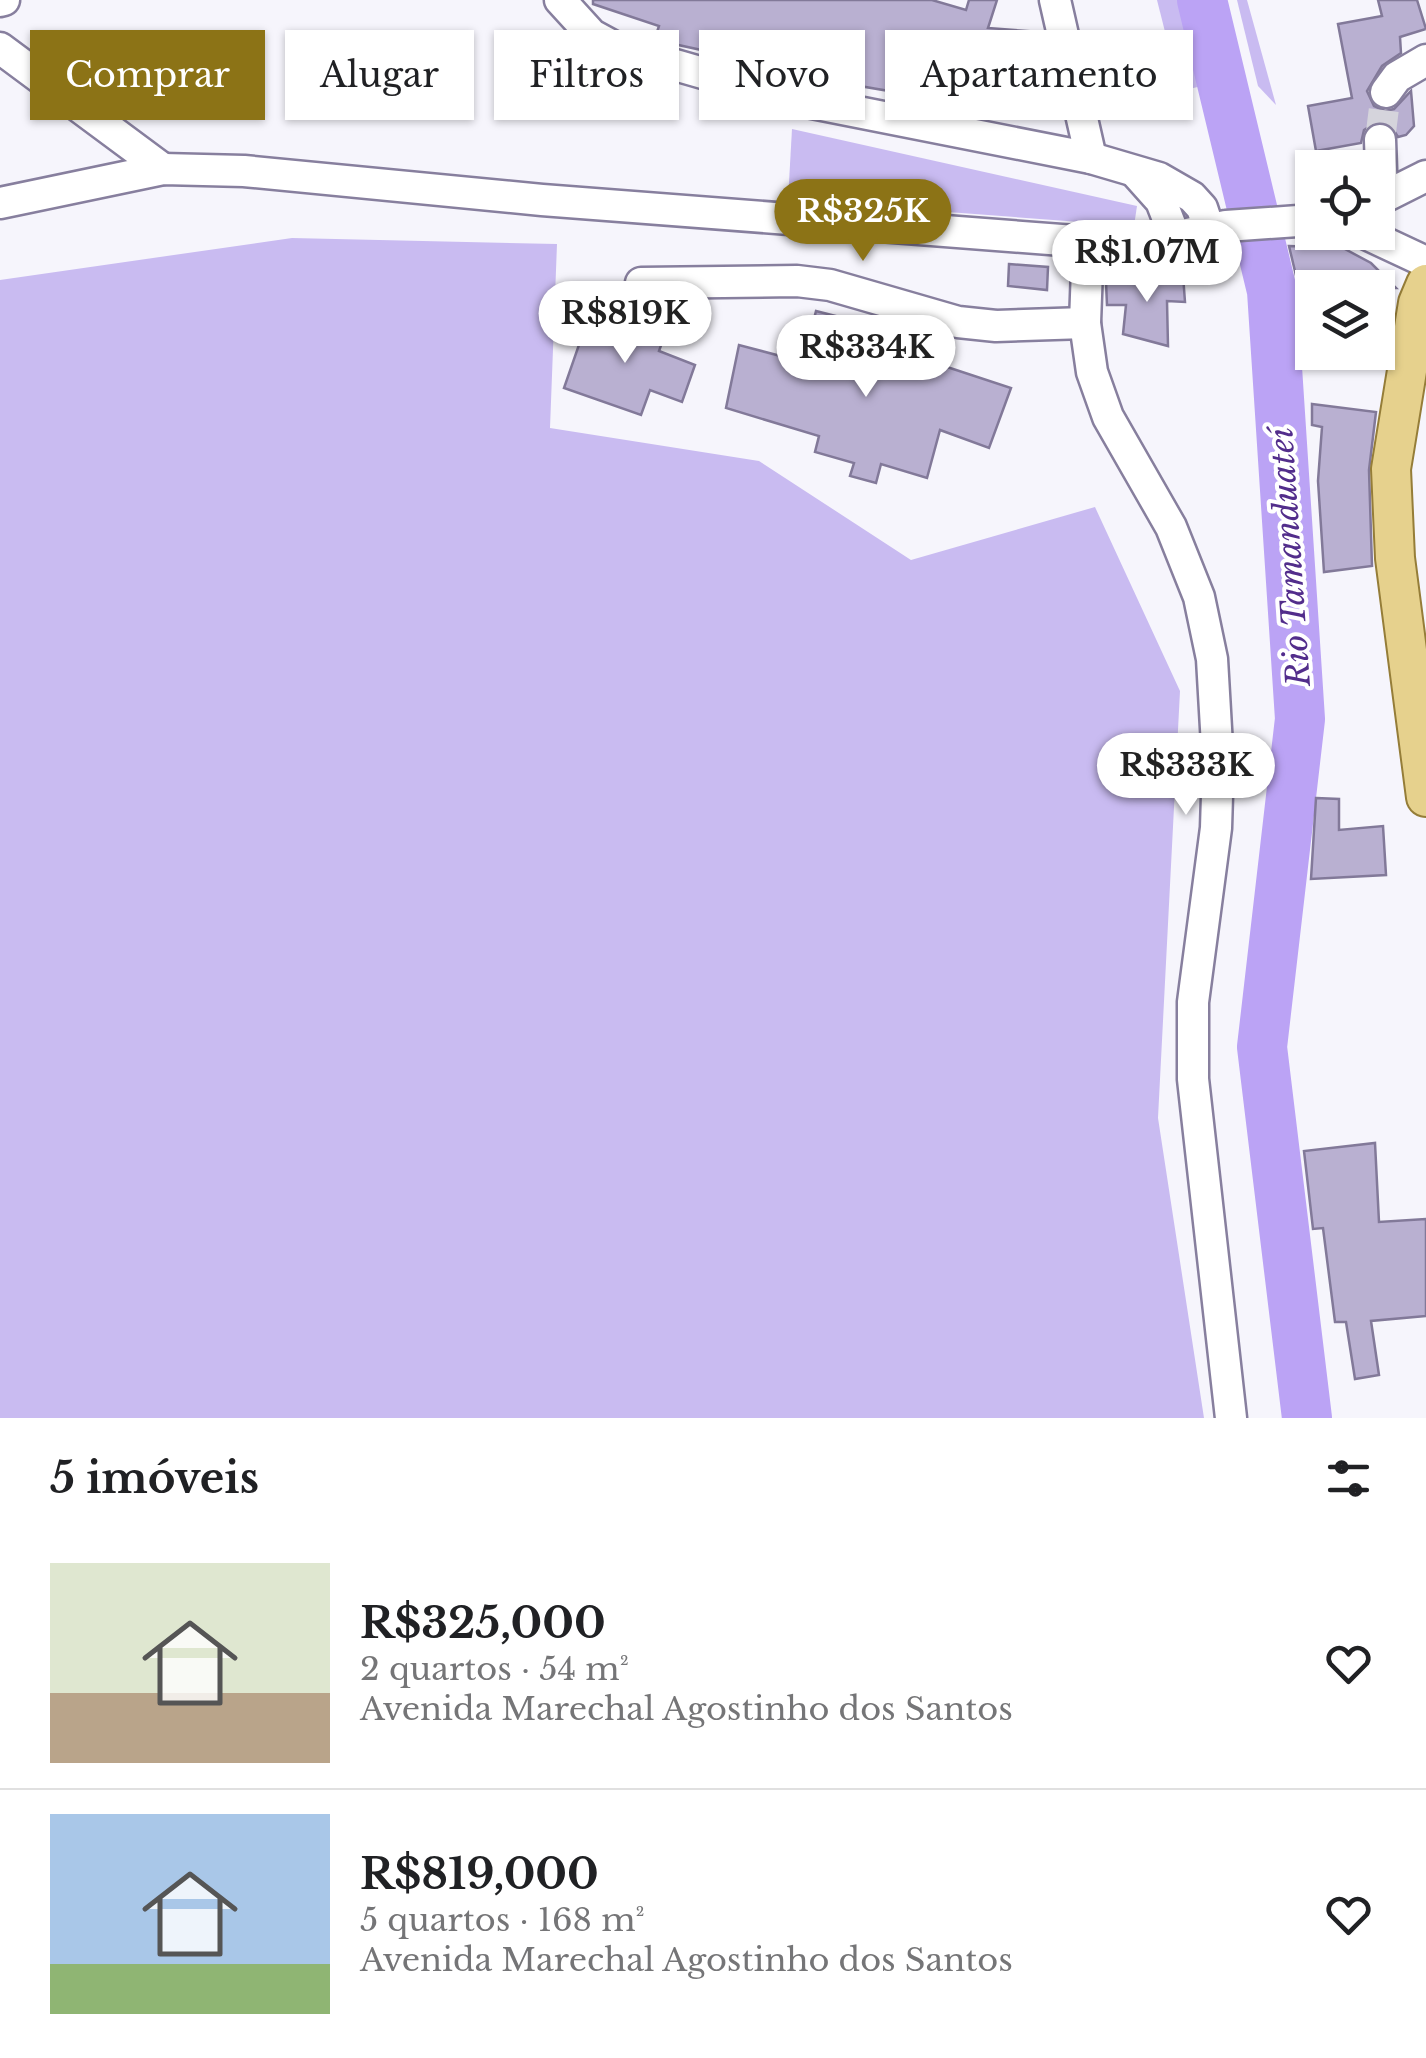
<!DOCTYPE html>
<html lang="pt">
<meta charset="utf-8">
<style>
body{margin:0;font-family:"Libre Baskerville",serif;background:#f2f2f2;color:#202124;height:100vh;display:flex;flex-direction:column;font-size:38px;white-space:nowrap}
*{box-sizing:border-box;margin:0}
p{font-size:32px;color:#757577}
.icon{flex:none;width:55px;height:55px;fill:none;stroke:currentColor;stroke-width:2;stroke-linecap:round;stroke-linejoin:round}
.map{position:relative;height:1418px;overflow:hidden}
.details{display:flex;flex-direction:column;background:#fff;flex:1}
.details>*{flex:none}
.hud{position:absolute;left:30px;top:30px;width:1368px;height:90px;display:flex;gap:20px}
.tools{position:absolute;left:1295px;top:150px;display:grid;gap:20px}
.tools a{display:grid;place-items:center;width:100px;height:100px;border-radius:0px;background:#fff;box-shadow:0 2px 8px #0004;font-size:50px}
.price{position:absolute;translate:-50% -85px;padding:0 22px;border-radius:35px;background:#fff;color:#222;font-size:32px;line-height:65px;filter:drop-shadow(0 2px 5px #0008)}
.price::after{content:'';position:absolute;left:50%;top:60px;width:30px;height:22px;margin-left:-15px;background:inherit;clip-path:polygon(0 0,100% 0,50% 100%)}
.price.selected{background:#8c7316;color:#fff}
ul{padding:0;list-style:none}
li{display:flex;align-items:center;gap:30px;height:250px;padding:0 50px}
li+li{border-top:2px solid #e0e0e0}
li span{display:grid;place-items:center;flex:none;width:280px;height:200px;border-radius:0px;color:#555}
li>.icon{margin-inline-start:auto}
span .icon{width:120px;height:120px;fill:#fffc;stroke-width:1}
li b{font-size:42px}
h2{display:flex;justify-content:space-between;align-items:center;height:120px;padding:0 50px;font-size:42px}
.pill{padding:0 35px;border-radius:0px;background:#fff;box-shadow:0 2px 8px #0004;font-size:35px;line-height:90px}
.pill.selected{background:#8c7316;color:#fff}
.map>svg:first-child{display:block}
.green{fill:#c9bbf1}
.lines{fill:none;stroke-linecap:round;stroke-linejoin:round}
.river{stroke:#bba3f5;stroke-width:50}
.building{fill:#b9b0d1;stroke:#827999;stroke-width:2.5}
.minor-tunnel{stroke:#d5d4dc;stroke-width:30;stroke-dasharray:30 15;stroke-linecap:butt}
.minor-casing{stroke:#877f9e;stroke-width:35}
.major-casing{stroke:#957d38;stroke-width:42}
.minor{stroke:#fff;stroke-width:30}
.major{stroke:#e6d18d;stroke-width:38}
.labels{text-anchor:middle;stroke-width:8;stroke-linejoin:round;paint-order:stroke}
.water-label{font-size:32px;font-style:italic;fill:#522d8b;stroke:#fff}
</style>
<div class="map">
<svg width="1426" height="1418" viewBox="0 0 1426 1418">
<rect width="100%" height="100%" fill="#f6f5fc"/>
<g class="green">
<path d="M 1157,0 L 1192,0 L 1211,84 L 1180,91 Z"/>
<path d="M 1237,0 L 1247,0 L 1276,105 L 1258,86 Z"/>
<path d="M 792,129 L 1137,206 L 1134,226 L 788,200 Z"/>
<path d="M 292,238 L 557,244 L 550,428 L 759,461 L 911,560 L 1095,507 L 1180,691 L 1158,1118 L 1204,1418 L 0,1418 L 0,280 Z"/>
</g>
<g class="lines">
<path class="river" d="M 1202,0 L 1272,291 L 1300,719 L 1262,1047 L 1307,1418"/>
</g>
<g class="building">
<path d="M 593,0 L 932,0 L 966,10 L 969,0 L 997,0 L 988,28 L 1040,32 L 1038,99 L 1012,98 L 1011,117 L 939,107 L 945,86 L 901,73 L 895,92 L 754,68 L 736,63 L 738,58 L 660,41 L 655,38 L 659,26 L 593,4 Z"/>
<path d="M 1378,0 L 1417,0 L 1426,29 L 1400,37 L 1401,53 L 1382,66 L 1367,91 L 1374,106 L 1385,111 L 1394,109 L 1411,91 L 1414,126 L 1406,135 L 1398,137 L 1390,124 L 1378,121 L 1364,130 L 1361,143 L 1316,151 L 1308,106 L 1352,98 L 1338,24 L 1382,16 Z"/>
<path d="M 1289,246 L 1343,248 L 1371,263 L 1396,288 L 1299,288 Z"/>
<path d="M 1009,264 L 1048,267 L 1047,290 L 1008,286 Z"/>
<path d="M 1183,275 L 1185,302 L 1167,301 L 1168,346 L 1123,334 L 1126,305 L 1107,305 L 1106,282 Z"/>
<path d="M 816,311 L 851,320 L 845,341 L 938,364 L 1011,388 L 989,448 L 940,430 L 927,478 L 881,464 L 876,483 L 850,476 L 854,463 L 815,452 L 819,436 L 726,408 L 739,345 L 803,362 Z"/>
<path d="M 590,313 L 664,337 L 659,351 L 695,365 L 682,402 L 650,390 L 641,415 L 564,388 Z"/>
<path d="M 1312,404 L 1376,412 L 1369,470 L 1372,566 L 1324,572 L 1318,481 L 1322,427 L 1312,425 Z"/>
<path d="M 1316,798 L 1339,799 L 1339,830 L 1383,826 L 1386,875 L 1311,879 Z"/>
<path d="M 1375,1143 L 1379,1222 L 1426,1219 L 1426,1316 L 1371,1321 L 1379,1375 L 1355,1379 L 1346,1322 L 1335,1322 L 1323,1228 L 1313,1229 L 1304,1151 Z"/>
</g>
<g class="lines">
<path class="minor-tunnel" d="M 1380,140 L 1386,92"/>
<defs>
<g id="minor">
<path d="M 560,0 L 592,35 L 616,48 L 797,100 L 1091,158 L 1159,178 L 1192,197 L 1202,208 L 1209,229"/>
<path d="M 1055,0 L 1091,158"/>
<path d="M 0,1 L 4,0"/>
<path d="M 0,48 L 163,169"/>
<path d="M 1386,92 L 1397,77 L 1426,60"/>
<path d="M 1380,140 L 1382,198"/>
<path d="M 1136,173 L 1161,201 L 1175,237"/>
<path d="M 1378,200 L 1426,176"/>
<path d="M 0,203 L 163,169 L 244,171 L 542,200 L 1088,242 L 1159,240 L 1226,226 L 1312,220"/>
<path d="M 1362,232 L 1426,262"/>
<path d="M 1088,242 L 1085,323 L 1092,372 L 1108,417 L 1171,527 L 1199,597 L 1212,659 L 1218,763 L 1216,828 L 1193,1002 L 1193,1079 L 1231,1418"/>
<path d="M 641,283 L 797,281 L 830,285 L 958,322 L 996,326 L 1085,323"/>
</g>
<path id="major" d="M 1426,284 L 1418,303 L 1391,469 L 1395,558 L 1426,797"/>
</defs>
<use href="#minor" class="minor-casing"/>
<use href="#major" class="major-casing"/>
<use href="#minor" class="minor"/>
<use href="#major" class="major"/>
</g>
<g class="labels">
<g class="water-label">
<text transform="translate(1290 557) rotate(-94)" y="11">Rio Tamanduateí</text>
</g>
</g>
</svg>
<div class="tools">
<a><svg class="icon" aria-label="locate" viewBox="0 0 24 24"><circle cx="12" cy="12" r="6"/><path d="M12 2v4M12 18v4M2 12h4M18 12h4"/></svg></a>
<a><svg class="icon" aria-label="layers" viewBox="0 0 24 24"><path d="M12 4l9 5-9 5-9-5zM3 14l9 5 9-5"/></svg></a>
</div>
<b class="price selected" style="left:863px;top:264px">R$325K</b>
<b class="price" style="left:1147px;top:305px">R$1.07M</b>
<b class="price" style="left:625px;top:366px">R$819K</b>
<b class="price" style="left:866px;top:400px">R$334K</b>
<b class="price" style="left:1186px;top:818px">R$333K</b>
<div class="hud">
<a class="pill selected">Comprar</a>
<a class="pill">Alugar</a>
<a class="pill">Filtros</a>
<a class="pill">Novo</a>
<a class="pill">Apartamento</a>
</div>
</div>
<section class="details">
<h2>5 imóveis<svg class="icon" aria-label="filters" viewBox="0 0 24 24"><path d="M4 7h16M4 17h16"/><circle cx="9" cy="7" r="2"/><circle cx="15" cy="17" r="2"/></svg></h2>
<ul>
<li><span style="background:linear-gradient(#dfe7d0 65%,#b9a48a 0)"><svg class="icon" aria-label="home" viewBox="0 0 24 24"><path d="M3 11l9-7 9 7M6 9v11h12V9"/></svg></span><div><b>R$325,000</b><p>2 quartos · 54 m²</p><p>Avenida Marechal Agostinho dos Santos</p></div><svg class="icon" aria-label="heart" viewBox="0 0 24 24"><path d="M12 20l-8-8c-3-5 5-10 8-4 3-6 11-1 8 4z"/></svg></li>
<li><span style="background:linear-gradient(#a9c7e8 75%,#8fb573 0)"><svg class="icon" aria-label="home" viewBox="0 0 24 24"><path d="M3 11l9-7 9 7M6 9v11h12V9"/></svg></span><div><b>R$819,000</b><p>5 quartos · 168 m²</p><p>Avenida Marechal Agostinho dos Santos</p></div><svg class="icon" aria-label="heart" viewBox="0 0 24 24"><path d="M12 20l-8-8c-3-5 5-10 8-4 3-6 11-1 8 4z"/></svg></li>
</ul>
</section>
